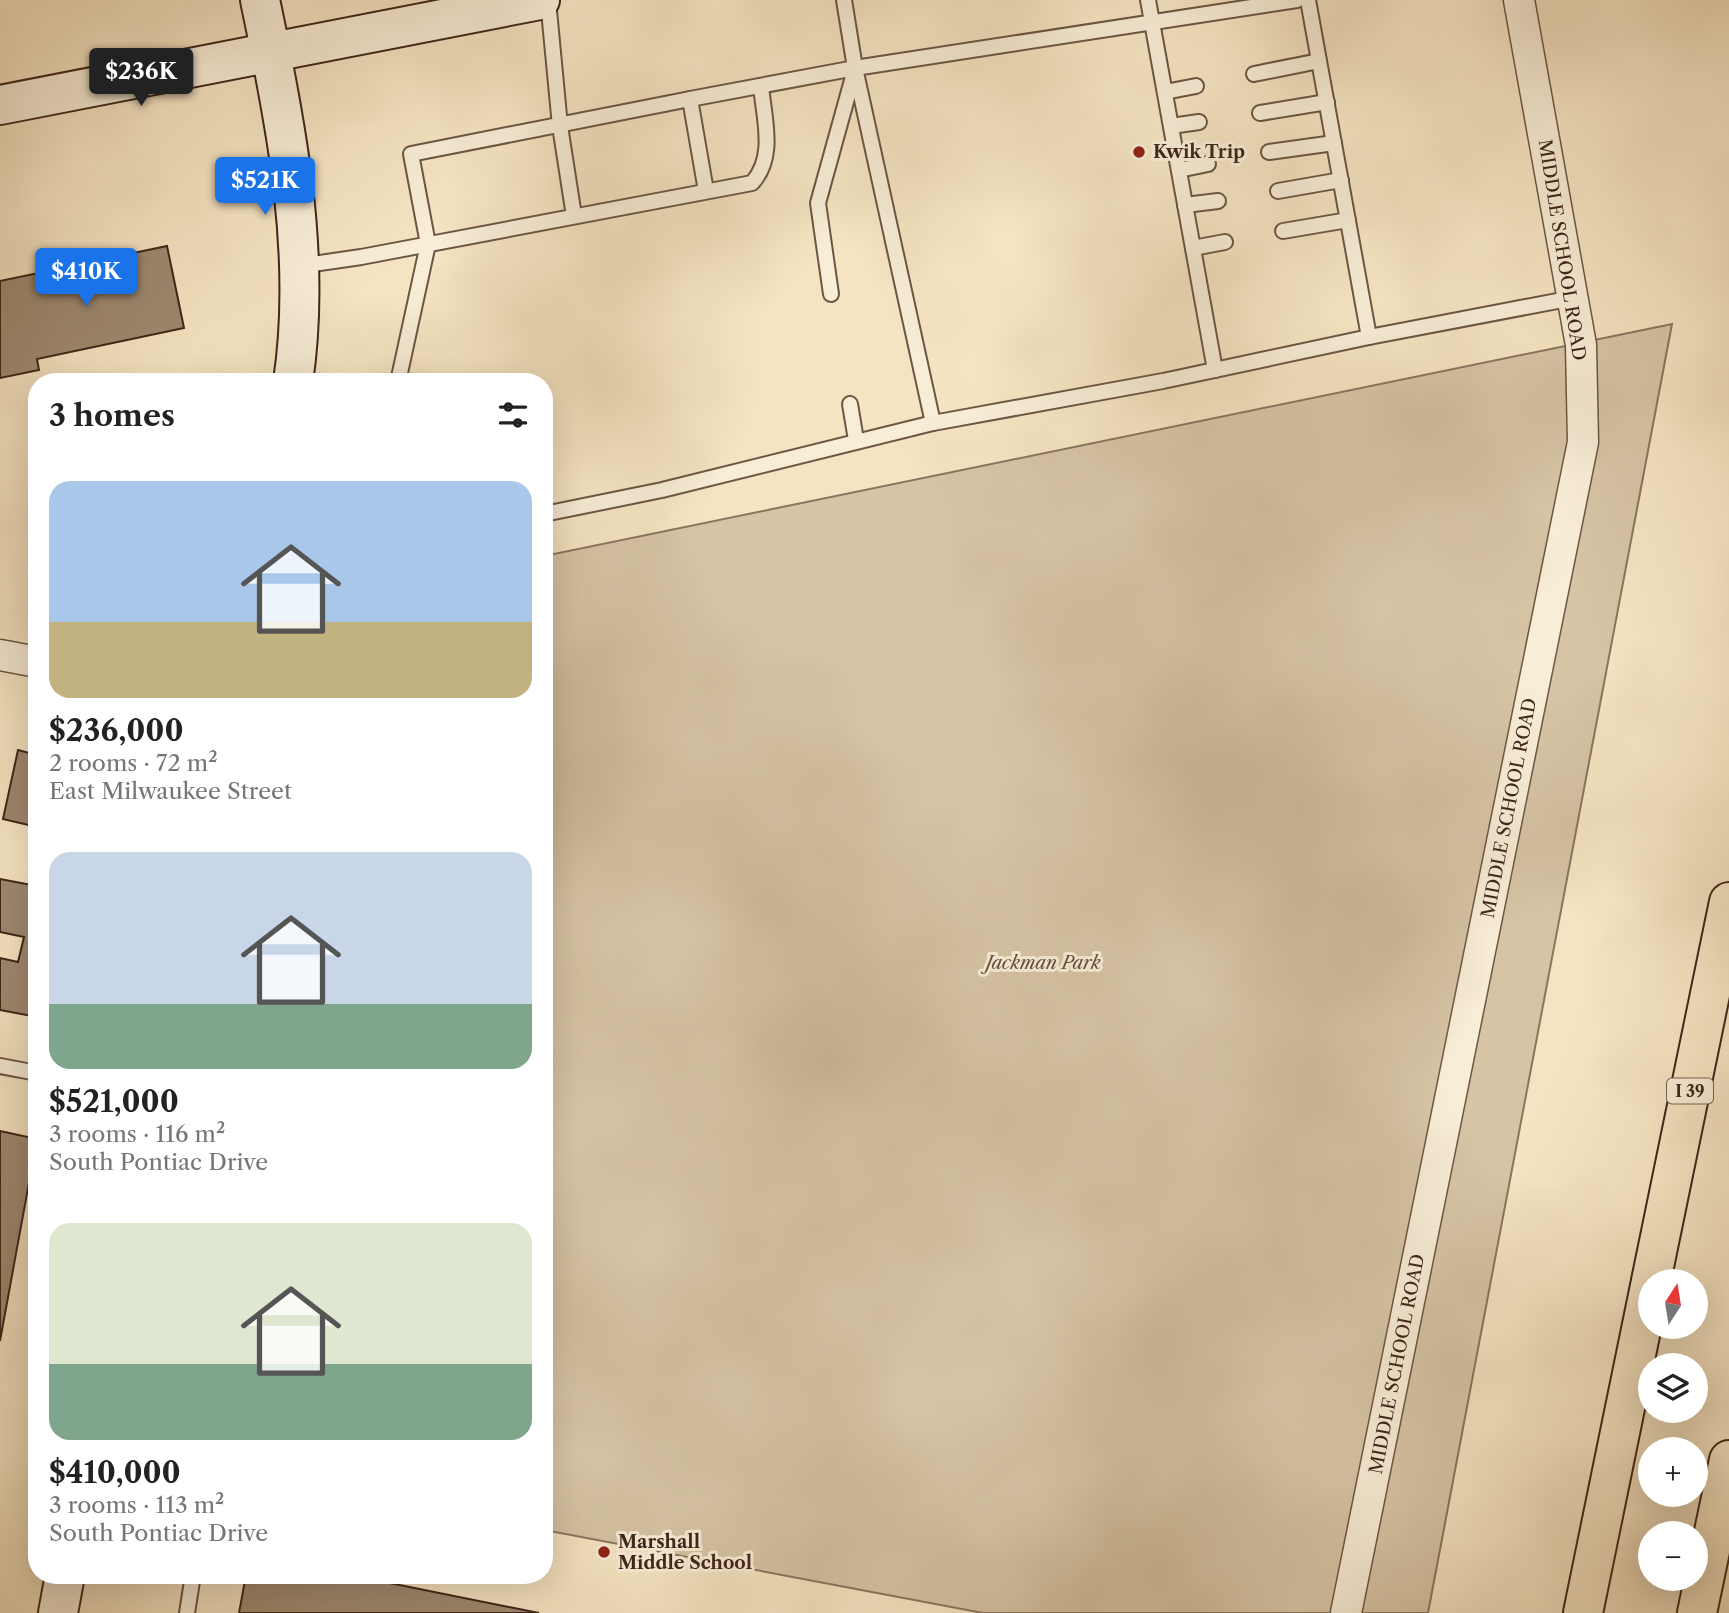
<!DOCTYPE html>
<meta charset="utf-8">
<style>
body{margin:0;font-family:"Libre Caslon Text",serif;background:#f2f2f2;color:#222;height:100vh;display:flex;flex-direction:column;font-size:26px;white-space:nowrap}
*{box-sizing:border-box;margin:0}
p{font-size:23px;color:#767676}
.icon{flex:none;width:38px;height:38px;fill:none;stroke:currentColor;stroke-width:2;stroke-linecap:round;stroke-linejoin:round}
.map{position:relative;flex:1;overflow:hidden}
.details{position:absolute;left:28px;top:373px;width:525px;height:1211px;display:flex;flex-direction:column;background:#fff;border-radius:28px;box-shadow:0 7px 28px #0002}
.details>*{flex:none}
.needle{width:46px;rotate:12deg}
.controls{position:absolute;left:1638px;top:1269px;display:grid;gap:14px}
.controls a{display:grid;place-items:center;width:70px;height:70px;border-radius:50%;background:#fff;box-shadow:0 7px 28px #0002;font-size:35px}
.price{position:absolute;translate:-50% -60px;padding:0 16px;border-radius:7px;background:#1a73e8;color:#fff;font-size:23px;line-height:46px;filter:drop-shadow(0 2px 4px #0008)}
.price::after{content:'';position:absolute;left:50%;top:42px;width:21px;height:16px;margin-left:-10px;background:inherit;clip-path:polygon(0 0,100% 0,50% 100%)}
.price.active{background:#222;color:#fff}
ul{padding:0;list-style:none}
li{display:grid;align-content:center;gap:14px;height:371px;padding:0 21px}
li span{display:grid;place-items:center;height:217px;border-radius:21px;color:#555}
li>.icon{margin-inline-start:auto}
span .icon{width:126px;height:126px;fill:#fffc;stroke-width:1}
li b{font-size:30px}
h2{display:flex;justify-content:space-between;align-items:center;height:84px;padding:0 21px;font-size:30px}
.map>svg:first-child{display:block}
.green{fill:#d6c4a5;stroke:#8a7560;stroke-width:2}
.building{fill:#9e8971;stroke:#3f261a;stroke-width:2}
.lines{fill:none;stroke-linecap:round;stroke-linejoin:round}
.lane-casing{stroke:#6c5644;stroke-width:18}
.street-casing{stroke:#6c5644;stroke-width:33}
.secondary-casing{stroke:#3f261a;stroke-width:42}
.highway-casing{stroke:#3f261a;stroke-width:42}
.lane{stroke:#f8edd7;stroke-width:14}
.street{stroke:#f8edd7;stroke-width:30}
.secondary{stroke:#f8edd7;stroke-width:38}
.highway{stroke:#f5e4c2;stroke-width:38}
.poi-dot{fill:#8f2418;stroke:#f8edd7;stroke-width:2.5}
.labels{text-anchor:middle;stroke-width:6;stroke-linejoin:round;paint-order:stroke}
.shield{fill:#f8edd7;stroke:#766253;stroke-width:2}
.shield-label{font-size:16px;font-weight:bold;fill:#3f261a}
.poi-label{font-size:18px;font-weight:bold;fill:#3f261a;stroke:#f8edd7;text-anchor:start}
.street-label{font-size:18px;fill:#3f261a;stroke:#f8edd7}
.park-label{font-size:18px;font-style:italic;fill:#654e3d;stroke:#f8edd7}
</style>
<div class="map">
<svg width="1729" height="1613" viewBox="0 0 1729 1613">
<rect width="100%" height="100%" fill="#f5e4c2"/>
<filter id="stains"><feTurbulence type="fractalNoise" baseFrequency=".00286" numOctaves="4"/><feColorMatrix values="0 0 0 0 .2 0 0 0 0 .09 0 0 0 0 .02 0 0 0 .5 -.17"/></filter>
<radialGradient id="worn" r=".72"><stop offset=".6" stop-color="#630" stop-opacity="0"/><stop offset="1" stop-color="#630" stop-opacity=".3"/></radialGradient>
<path class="green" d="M 1672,324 L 1428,1613 L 983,1613 L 544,1530 L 544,556 Z"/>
<g class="building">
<path d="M 167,246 L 184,328 L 37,359 L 39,370 L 0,378 L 0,281 Z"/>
<path d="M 18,750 L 37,755 L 37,827 L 3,819 Z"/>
<path d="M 0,879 L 37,886 L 37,1017 L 0,1010 L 0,958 L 18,962 L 24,937 L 0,932 Z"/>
<path d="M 0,1131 L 37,1139 L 0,1341 Z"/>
<path d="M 246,1575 L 350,1575 L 539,1613 L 239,1613 Z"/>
</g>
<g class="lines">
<defs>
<g id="lane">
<path d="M 548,0 L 560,126 L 574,216"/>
<path d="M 844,0 L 855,68 L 933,423"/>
<path d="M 1148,0 L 1215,370"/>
<path d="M 1308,0 L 1369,337"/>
<path d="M 1254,74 L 1319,61"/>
<path d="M 1165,92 L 1196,86"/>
<path d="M 690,99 L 855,68 L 1297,0"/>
<path d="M 1260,113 L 1327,102"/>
<path d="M 1171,126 L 1199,122"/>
<path d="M 1269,152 L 1334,143"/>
<path d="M 1179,170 L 1208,164"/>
<path d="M 1278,191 L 1341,180"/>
<path d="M 1185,205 L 1218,201"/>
<path d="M 1283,231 L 1348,220"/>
<path d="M 1193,248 L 1225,242"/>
<path d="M 299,266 L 361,257 L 752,183 C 776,157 764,119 761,86"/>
<path d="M 831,294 L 818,203 L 854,73"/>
<path d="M 398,382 L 428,244 L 411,154 L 690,99 L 706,191"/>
<path d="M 850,404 L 856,440"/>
<path d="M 544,514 L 662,490 L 933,423 L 1163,381 L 1369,337 L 1573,298"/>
<path d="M 0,1066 L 37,1073"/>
<path d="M 187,1613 L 193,1575"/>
</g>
<g id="street">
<path d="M 0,655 L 37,662"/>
<path d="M 1346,1613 L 1583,442 L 1581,345 L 1519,0"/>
</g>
<g id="secondary">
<path d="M 260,0 C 286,123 312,256 293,382"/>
<path d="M 0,105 L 540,0"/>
<path d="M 58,1613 L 65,1575"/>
</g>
<g id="highway">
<path d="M 1651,1281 L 1729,902"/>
<path d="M 1583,1613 L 1650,1286"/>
<path d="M 1697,1613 L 1729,1460"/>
</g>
</defs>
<use href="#lane" class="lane-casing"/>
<use href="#street" class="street-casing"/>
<use href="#secondary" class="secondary-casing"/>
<use href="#highway" class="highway-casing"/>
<use href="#lane" class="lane"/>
<use href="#street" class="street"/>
<use href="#secondary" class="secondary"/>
<use href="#highway" class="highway"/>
</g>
<g class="poi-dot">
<circle cx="1139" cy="152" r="7"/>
<circle cx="604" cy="1552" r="7"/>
</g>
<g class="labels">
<rect class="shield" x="1667" y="1078.5" width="46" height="25" rx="5"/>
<g class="shield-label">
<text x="1690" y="1097">I 39</text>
</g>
<g class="poi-label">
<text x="1153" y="158">Kwik Trip</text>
<text x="618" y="1548">Marshall<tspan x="618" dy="21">Middle School</tspan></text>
</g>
<g class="street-label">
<text transform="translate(1562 250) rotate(81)" y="6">MIDDLE SCHOOL ROAD</text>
<text transform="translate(1509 808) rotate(-79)" y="6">MIDDLE SCHOOL ROAD</text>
<text transform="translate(1397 1364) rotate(-79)" y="6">MIDDLE SCHOOL ROAD</text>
</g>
<g class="park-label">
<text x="1043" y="969">Jackman Park</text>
</g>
</g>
<rect width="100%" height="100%" filter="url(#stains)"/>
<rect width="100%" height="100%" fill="url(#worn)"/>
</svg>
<div class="controls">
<a><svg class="needle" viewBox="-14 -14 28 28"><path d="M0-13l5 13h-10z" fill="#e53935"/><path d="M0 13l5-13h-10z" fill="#767676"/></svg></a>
<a><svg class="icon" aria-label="layers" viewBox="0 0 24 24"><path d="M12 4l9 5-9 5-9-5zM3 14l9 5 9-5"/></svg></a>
<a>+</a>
<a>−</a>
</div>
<b class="price active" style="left:141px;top:108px">$236K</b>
<b class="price" style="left:265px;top:217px">$521K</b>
<b class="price" style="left:86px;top:308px">$410K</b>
<section class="details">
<h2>3 homes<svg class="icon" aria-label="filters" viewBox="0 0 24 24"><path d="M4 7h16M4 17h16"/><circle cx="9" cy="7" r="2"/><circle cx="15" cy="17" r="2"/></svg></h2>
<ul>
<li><span style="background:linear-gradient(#a9c7e8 65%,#c2b280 0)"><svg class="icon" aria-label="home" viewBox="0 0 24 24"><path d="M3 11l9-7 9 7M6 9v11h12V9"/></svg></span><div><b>$236,000</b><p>2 rooms · 72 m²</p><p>East Milwaukee Street</p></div></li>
<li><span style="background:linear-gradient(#c9d6e8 70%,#7fa58c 0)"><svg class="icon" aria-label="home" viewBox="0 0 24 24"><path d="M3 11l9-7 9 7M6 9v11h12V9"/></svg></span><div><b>$521,000</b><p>3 rooms · 116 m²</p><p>South Pontiac Drive</p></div></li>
<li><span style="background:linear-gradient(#dfe7d0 65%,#7fa58c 0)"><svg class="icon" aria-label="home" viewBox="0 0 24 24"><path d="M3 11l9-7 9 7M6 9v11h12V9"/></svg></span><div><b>$410,000</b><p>3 rooms · 113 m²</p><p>South Pontiac Drive</p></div></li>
</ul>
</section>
</div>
